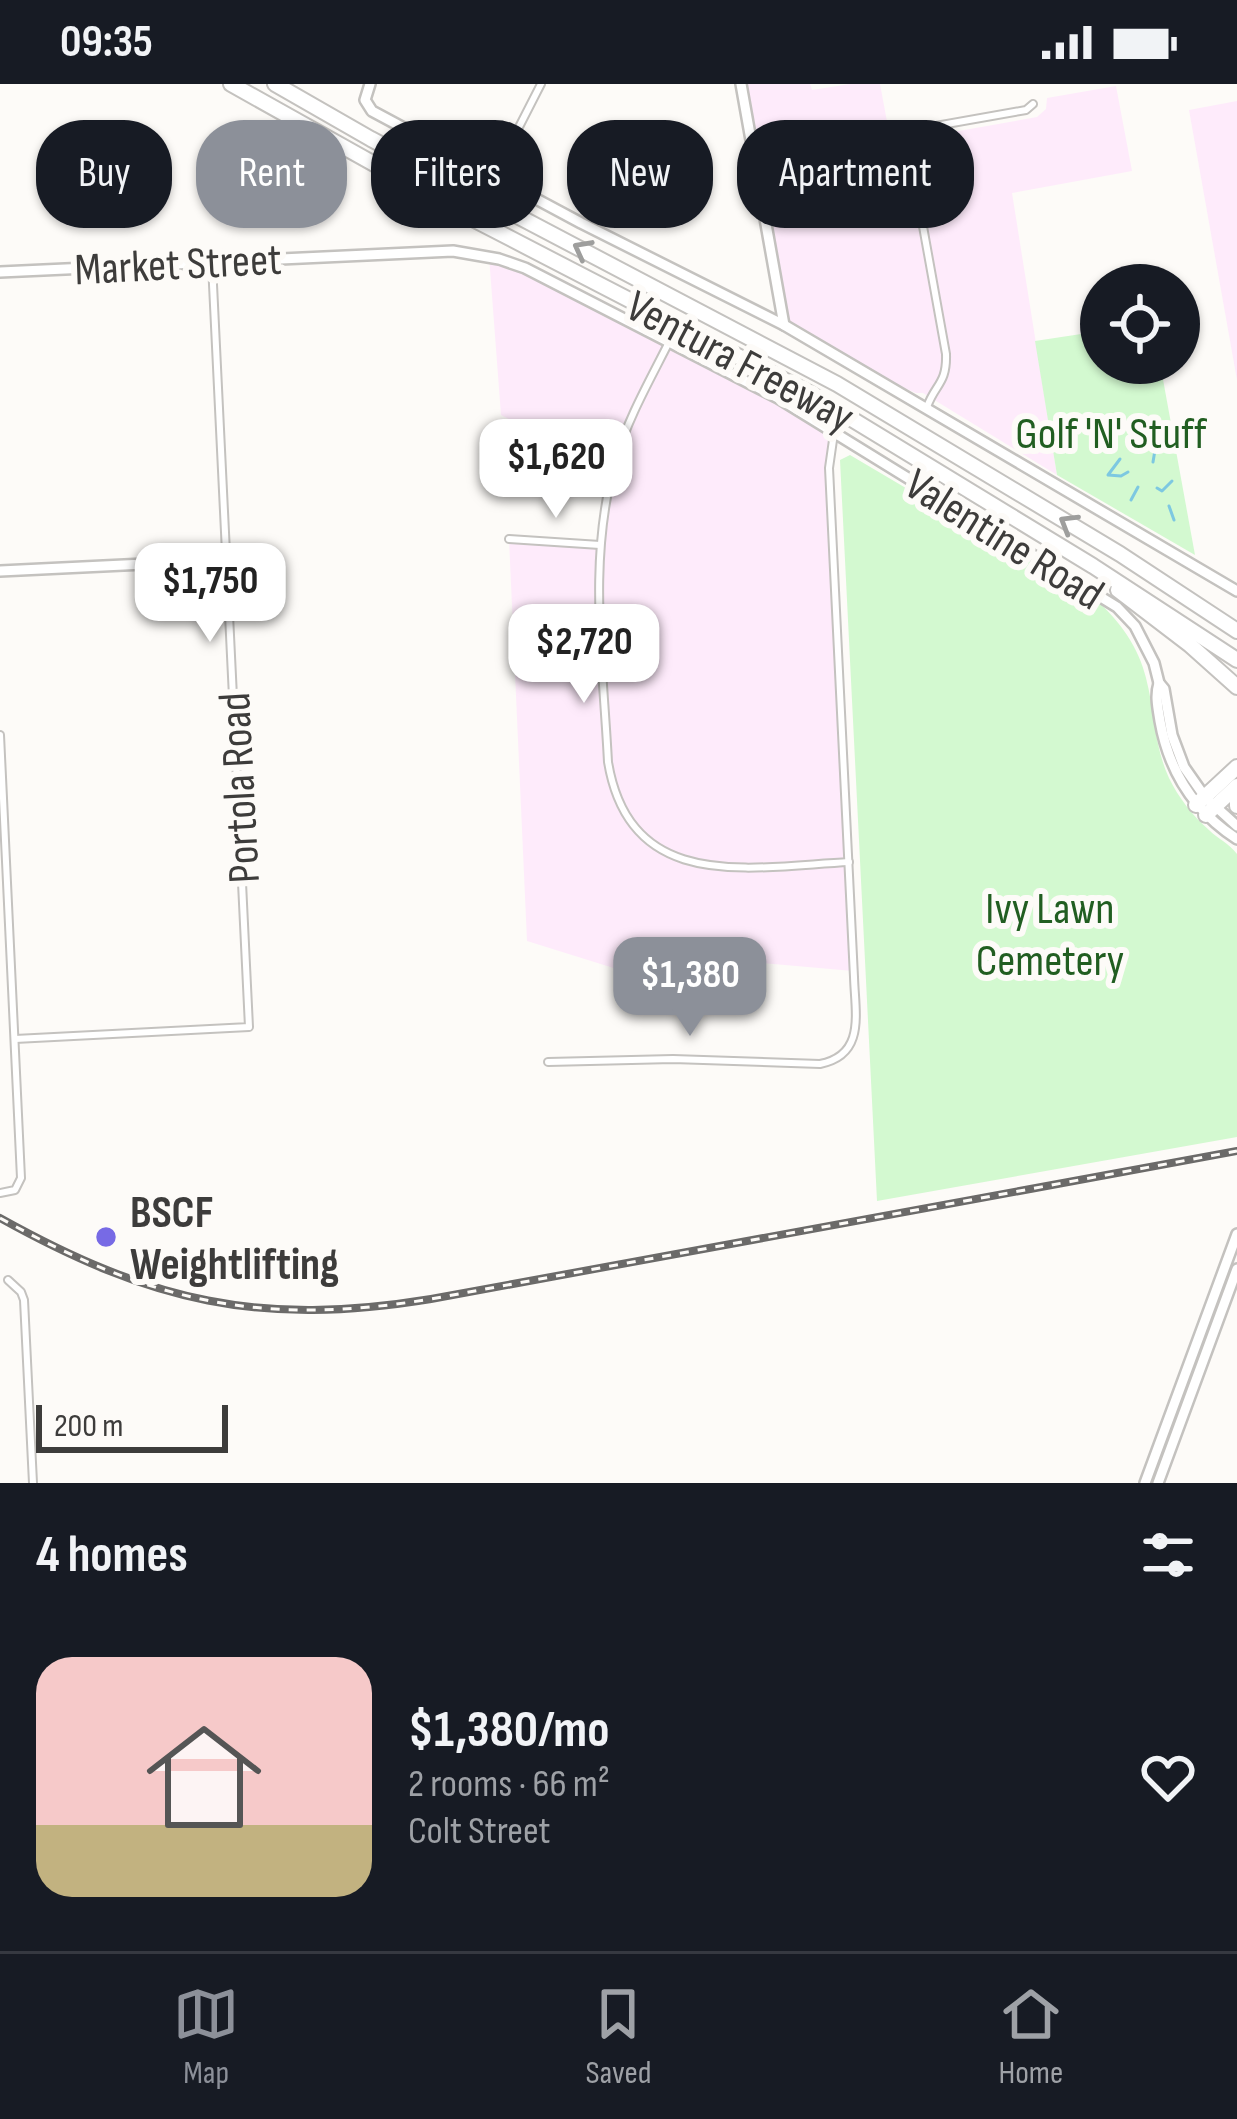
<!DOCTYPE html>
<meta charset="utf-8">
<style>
body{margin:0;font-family:"Sofia Sans Condensed",sans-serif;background:#242831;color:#f1f3f6;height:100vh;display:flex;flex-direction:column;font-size:45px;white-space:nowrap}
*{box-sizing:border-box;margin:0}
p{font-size:39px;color:#9ea1a6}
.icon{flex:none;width:66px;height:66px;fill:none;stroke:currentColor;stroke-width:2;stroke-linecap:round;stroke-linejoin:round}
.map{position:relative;height:1399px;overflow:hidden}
.side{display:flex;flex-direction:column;background:#171b24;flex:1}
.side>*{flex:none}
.guide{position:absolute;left:36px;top:36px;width:1167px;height:108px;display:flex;gap:24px}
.tools{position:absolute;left:1080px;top:180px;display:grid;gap:24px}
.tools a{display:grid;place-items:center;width:120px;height:120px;border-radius:50%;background:#171b24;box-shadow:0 3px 9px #0004;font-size:60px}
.scale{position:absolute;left:36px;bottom:30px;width:192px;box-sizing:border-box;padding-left:12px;border:6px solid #3d3c3b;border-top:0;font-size:33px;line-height:42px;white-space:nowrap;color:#3d3c3b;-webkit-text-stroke:9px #fdfbf8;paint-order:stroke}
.price{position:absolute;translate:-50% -102px;padding:0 27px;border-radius:24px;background:#fff;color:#222;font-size:39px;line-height:78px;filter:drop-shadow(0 3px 6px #0008)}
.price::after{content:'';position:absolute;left:50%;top:72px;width:36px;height:27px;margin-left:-18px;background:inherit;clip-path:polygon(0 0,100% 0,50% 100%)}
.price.current{background:#8c9099;color:#fff}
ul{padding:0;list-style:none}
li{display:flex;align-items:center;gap:36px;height:300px;padding:0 36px}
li+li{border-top:3px solid #363941}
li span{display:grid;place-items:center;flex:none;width:336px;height:240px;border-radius:36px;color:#555}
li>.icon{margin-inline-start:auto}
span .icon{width:144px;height:144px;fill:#fffc;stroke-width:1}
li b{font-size:51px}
h2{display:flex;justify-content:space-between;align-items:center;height:144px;padding:0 36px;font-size:51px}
.pill{padding:0 42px;border-radius:48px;background:#171b24;box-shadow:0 3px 9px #0004;font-size:42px;line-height:108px}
.pill.current{background:#8c9099;color:#fff}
.status{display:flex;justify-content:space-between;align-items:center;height:84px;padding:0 60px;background:#171b24;direction:ltr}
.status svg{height:33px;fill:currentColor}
.menu{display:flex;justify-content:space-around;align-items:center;height:168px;border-top:3px solid #363941;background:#171b24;font-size:33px;color:#9ea1a6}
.menu a{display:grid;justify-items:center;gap:6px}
.menu .current{color:#8c9099}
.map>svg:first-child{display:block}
.commercial{fill:#feebfb}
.green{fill:#d3f9d0}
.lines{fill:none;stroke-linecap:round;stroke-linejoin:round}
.stream{stroke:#7dc8e1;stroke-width:3}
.street-casing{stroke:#c4c2bf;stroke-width:10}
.secondary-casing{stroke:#c4c2bf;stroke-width:14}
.highway-casing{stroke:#c4c2bf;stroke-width:18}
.street{stroke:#fff;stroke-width:6}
.secondary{stroke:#fff;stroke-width:9}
.highway{stroke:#fff;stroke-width:14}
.rail-casing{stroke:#6b6a69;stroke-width:8}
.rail{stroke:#fdfbf8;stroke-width:3;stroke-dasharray:9;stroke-linecap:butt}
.oneway{stroke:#9e9e9d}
.poi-dot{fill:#776ae5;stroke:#fdfbf8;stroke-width:4.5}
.labels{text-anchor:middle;stroke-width:12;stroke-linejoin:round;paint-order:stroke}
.street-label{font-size:45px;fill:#3d3c3b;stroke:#fdfbf8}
.park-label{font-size:45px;fill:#215e21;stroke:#fdfbf8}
.poi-label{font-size:45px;font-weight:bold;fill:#3d3c3b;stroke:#fdfbf8;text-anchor:start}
</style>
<div class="status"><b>09:35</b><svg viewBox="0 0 49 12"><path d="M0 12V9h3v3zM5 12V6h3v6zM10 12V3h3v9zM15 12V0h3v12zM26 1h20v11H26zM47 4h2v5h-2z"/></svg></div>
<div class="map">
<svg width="1237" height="1399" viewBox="0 0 1237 1399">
<rect width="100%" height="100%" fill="#fdfbf8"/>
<g class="commercial">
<path d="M 741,0 L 810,0 L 812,6 L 850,0 L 880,0 L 891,59 L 1037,33 L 1046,25 L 1047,14 L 1116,2 L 1132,87 L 1012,109 L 1057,391 L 923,309 L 916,309 L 857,284 L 784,241 Z"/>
<path d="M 1237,17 L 1237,296 L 1189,26 Z"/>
<path d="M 489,172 L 537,190 L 834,349 L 830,365 L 853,887 L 738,877 L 737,870 L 667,867 L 648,862 L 636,891 L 527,857 L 509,455 L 599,461 L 612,389 L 501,331 Z"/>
</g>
<g class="green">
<path d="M 1101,247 L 1101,279 L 1160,279 L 1195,471 L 1057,391 L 1035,257 Z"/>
<path d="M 850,371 L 1097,517 C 1120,537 1139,564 1146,594 C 1155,628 1154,662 1169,694 C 1178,713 1193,732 1209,746 C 1218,755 1229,759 1237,770 L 1237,1053 L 877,1117 L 840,376 Z"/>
</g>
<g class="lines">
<g class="stream">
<path d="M 1120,375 L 1108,391 L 1121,392 L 1128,388"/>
<path d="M 1153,378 L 1155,366"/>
<path d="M 1157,404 L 1162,407 L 1172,397"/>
<path d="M 1131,416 L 1138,403"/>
<path d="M 1169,422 L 1174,436"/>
</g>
<defs>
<g id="street">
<path d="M 906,48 L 946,270 C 947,300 935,300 927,323"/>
<path d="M 755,74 L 1026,26 L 1033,20"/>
<path d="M 494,92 L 541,0"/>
<path d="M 669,258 C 650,296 628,334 616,375 C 587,473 603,578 608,678 C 630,810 750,783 849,778"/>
<path d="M 509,455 L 600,461"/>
<path d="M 0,651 L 21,1094 L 15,1106 L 0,1109"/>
<path d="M 15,955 L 249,943 L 212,180"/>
<path d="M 548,978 L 673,975 L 820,980 C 866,971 855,929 854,893 L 829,384 L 834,349"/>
<path d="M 8,1196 L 21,1208 L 24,1216 L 33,1399"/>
</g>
<g id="secondary">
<path d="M 370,0 L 365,16 L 372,27 L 581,139 L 784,241 L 1237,507"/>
<path d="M 741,0 L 784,241"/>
<path d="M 0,188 L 453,167 L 499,175 L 525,184 L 778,314 L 1117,523 L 1135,542 L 1154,579 L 1159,599 L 1164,605 L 1172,651 L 1184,683 L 1205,713 L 1237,742"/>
<path d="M 0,487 L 227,476"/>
<path d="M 1159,599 C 1155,612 1158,624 1160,637 C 1169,688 1194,727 1237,755"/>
<path d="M 1145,1399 L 1237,1150"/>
<path d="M 1158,1399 L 1237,1185"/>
</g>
<g id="highway">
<path d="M 231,0 L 469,133 L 809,309 L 1093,482 L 1237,576"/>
<path d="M 275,0 L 371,55 L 837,300 L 1120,470 L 1237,547"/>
<path d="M 1118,506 L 1190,561 L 1237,603"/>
<path d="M 1237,717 L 1237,722"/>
<path d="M 1196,721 L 1237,683"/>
<path d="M 1206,731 L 1237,702"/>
</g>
</defs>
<use href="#street" class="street-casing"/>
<use href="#secondary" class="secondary-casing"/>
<use href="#highway" class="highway-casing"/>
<use href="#street" class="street"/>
<use href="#secondary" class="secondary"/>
<use href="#highway" class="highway"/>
<defs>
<path id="rail" d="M 0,1134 C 151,1218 260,1243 431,1215 L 1237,1067"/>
</defs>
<use href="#rail" class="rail-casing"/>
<use href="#rail" class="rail"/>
</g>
<defs><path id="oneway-chevron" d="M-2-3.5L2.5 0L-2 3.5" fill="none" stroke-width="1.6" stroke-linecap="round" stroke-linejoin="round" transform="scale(3)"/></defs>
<g class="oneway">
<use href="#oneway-chevron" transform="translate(582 165) rotate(-152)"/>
<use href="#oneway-chevron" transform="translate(1068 439) rotate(-149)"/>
</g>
<circle class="poi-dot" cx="106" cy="1153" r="12"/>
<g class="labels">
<g class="street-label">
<text transform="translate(178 179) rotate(-3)" y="16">Market Street</text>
<text transform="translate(741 276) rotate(28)" y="16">Ventura Freeway</text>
<text transform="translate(1005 454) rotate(32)" y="16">Valentine Road</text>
<text transform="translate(238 704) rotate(-93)" y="16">Portola Road</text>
</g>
<g class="park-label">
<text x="1111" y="364">Golf 'N' Stuff</text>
<text x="1050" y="839">Ivy Lawn<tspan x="1050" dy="52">Cemetery</tspan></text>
</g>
<g class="poi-label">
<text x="130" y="1143">BSCF<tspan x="130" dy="52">Weightlifting</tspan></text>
</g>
</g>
</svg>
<div class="tools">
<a><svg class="icon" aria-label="locate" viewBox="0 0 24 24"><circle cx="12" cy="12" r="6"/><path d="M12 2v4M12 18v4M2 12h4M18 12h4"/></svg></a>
</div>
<div class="scale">200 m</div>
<b class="price" style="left:556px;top:437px">$1,620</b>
<b class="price" style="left:210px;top:561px">$1,750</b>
<b class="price" style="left:584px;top:622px">$2,720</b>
<b class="price current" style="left:690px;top:955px">$1,380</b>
<div class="guide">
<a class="pill">Buy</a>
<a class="pill current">Rent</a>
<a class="pill">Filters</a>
<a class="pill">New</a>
<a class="pill">Apartment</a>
</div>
</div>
<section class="side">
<h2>4 homes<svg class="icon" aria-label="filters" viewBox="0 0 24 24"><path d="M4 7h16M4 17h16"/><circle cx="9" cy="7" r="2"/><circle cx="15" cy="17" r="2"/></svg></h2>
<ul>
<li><span style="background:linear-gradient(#f6c9c9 70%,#c2b280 0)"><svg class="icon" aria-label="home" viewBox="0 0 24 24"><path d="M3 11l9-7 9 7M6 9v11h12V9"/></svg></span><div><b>$1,380/mo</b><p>2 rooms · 66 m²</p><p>Colt Street</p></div><svg class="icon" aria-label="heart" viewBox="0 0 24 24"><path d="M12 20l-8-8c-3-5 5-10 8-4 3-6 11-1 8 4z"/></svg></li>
</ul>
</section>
<nav class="menu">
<a class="current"><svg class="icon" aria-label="map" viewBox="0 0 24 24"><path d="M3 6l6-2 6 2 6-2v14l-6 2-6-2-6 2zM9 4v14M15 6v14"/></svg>Map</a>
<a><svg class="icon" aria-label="saved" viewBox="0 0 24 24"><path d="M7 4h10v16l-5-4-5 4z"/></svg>Saved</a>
<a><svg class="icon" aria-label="home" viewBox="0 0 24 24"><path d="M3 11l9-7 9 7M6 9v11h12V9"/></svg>Home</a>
</nav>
